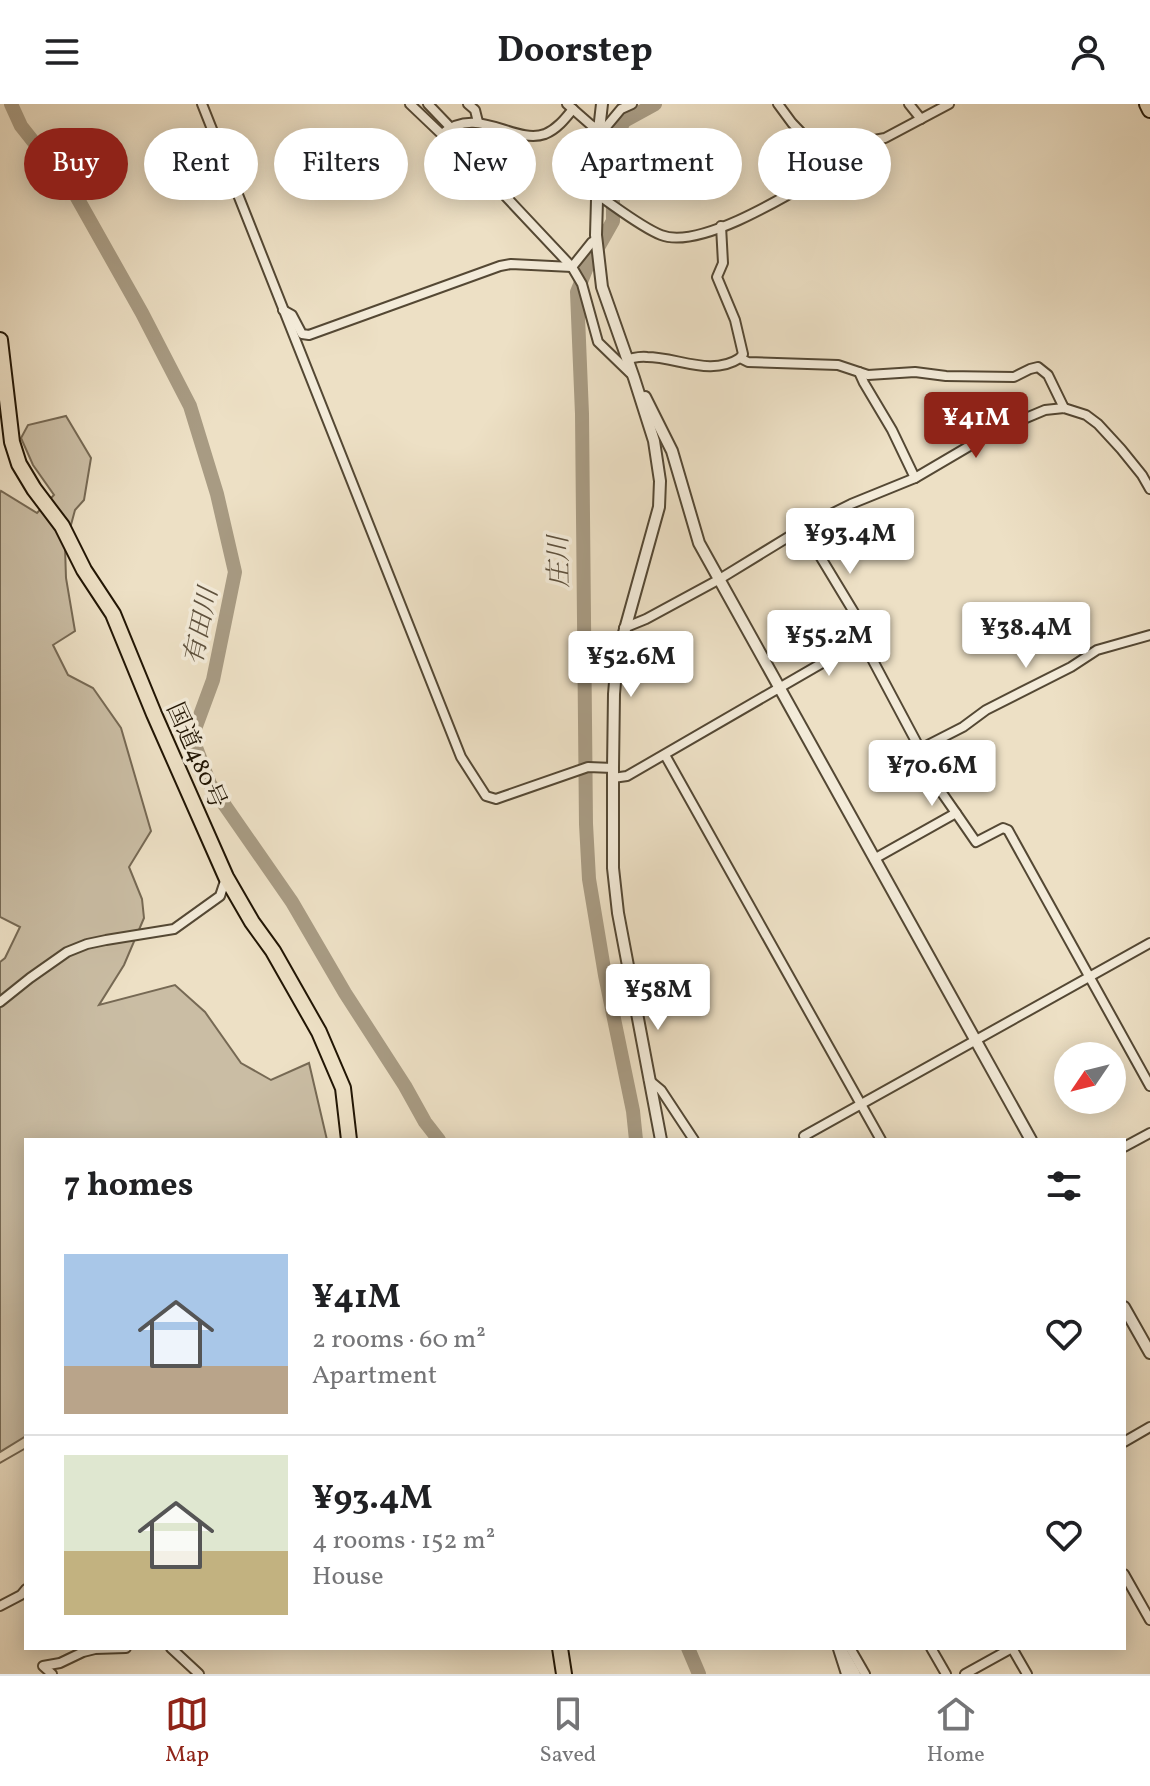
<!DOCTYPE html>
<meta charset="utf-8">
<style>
body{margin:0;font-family:Vollkorn,"Noto Serif JP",serif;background:#f6f6f6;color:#202124;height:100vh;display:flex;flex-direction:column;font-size:30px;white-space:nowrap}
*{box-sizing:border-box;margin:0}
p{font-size:26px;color:#757577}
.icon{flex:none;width:44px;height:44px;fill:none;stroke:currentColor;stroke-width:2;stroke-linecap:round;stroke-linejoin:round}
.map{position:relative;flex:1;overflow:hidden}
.drawer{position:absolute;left:24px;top:1034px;width:1102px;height:512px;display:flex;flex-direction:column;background:#fff;border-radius:0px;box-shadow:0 4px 20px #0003}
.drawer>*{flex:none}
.banner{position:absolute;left:24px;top:24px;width:1102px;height:72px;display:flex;gap:16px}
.needle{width:52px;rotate:235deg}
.tools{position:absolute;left:1054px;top:938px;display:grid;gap:16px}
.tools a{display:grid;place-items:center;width:72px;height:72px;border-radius:50%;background:#fff;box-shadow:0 4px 20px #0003;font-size:40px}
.price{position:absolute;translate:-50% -68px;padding:0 18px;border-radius:8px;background:#fff;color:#222;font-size:26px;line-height:52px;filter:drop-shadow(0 2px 4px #0008)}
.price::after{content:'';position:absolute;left:50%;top:48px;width:24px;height:18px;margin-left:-12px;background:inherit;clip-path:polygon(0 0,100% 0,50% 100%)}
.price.active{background:#8f2418;color:#fff}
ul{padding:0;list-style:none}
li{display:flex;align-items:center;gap:24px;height:200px;padding:0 40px}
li+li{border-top:2px solid #e0e0e0}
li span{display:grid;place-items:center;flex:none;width:224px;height:160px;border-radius:0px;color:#555}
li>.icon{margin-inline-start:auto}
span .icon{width:96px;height:96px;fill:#fffc;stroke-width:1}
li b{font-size:34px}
h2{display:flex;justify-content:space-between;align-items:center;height:96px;padding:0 40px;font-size:34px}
.tag{padding:0 28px;border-radius:36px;background:#fff;box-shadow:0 4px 20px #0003;font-size:28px;line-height:72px}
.tag.active{background:#8f2418;color:#fff}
header{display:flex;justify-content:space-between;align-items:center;height:104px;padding:0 40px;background:#fff;font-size:36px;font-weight:700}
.tab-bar{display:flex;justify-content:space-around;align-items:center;height:112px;border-top:2px solid #e0e0e0;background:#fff;font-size:22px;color:#757577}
.tab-bar a{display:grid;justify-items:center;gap:4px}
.tab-bar .active{color:#8f2418}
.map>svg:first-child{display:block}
.green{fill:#cabda4;stroke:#766954;stroke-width:2}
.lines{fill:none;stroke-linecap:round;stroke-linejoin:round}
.stream{stroke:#726550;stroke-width:2}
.river{stroke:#a89b83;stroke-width:14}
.minor-casing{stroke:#544834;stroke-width:12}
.tertiary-casing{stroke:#544834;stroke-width:14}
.primary-casing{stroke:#211504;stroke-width:18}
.trunk-casing{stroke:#211504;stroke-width:18}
.minor{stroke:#f3ebd9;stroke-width:8}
.tertiary{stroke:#f3ebd9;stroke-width:10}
.primary{stroke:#ede0c5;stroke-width:14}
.trunk{stroke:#ede0c5;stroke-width:14}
.labels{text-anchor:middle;stroke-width:7;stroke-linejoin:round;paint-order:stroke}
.street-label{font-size:24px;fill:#211504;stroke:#f3ebd9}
.water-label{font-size:26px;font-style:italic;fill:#5e513d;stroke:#f3ebd9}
</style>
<header><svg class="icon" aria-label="menu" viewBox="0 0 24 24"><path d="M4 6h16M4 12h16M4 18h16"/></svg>Doorstep<svg class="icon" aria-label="person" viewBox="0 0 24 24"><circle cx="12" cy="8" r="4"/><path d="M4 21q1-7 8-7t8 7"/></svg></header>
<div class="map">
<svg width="1150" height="1570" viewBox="0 0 1150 1570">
<rect width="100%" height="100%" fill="#ede0c5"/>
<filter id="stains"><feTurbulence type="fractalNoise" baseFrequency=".0025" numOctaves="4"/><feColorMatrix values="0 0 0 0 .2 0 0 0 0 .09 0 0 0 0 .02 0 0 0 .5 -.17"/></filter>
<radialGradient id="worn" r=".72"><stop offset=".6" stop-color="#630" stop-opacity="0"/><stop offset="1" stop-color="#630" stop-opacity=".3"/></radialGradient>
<path class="green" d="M 66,312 L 91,354 L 84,396 L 75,406 L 65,443 L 66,474 L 75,527 L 53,541 L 68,571 L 93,584 L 121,624 L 151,727 L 129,763 L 142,795 L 144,814 L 124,861 L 99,901 L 175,881 L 205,908 L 241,959 L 271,976 L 309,959 L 327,1036 L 26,1036 L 26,1332 L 0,1348 L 0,858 L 5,854 L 20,823 L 0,813 L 0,389 L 1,387 L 37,409 L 54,391 L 33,361 L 21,334 L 28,321 Z"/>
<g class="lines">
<path class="stream" d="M 0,1359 L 26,1344"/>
<g class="river">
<path d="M 11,0 L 21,22 L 75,90 L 142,209 L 190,302 L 217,390 L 235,468 L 213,576 L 192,633 L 210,680 L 292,798 L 345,889 L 405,982 L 425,1018 L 439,1036"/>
<path d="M 636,1036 L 633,1007 L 605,871 L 589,775 L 586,720 L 582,310 L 577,188 L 587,163 L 613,117 L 613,51 L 617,32 L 624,17 L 655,0"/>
<path d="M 688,1544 L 699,1570"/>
</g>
<defs>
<g id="minor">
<path d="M 202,0 L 461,653 L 486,692 L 496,695 L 588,663 L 613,664"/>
<path d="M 410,0 L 494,80 L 572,163 L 582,180 L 598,238 L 630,269"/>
<path d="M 428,0 L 450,23"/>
<path d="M 468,0 L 475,6 L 478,18"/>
<path d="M 567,0 L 591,21 L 599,26 L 606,23 L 621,5 L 632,0"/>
<path d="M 778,0 L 792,19 L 813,41 L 824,49 L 834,49 L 863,38 L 885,34 L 949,0"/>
<path d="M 909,0 L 921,15"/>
<path d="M 442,30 C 477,0 514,41 545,30 C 557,25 565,15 573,5"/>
<path d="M 598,91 C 616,103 641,123 661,131 C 701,147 796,86 832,65 L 834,58 L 834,49"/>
<path d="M 721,122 L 723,159 L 717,173 L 735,216 L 743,250 L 740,254"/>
<path d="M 283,206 L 292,211 L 302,230 L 309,231 L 500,162 L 511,160 L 572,163 L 592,138 L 596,136"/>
<path d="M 628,255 C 634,254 640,252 647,253 C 677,253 711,273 740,254 L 748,258 L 838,261 L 859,268 L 864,279 L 892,326 L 915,374"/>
<path d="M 859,268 L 868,271 L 915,268 L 946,272 L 1014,273 L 1030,265 L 1038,263 L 1048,271 L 1064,304"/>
<path d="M 803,424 L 855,510 L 862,536 L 920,645 L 917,653 L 956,709 L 874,755"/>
<path d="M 624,524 L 646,515 L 718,476 L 803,424 L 851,400 L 915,374 L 995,327 L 1045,306 L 1064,304 L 1086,311 L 1098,320 L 1121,345 L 1142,371 L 1150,385"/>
<path d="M 920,645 L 963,623 L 986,606 L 1071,563 L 1097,546 L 1150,531"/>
<path d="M 665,651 L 881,1036"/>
<path d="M 613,674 L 627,672 L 862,536"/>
<path d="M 956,709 L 976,738 L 1003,724 L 1008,726 L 1150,982"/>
<path d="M 0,898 L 30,874 L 67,848 L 87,840 L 106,836 L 174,825 L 220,792 L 226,774"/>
<path d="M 649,976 L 661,986 L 694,1036"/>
<path d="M 806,1036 L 804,1032 L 1150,839"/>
<path d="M 1124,1043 L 1150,1029"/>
<path d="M 1124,1338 L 1150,1323"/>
<path d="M 1124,1470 L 1150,1516"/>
<path d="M 0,1502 L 21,1491 L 26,1485"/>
<path d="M 171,1544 L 199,1570"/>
<path d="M 850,1544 L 865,1570"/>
<path d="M 931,1544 L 946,1570"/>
<path d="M 1012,1544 L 1027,1570"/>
<path d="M 838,1545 L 846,1570"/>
<path d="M 52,1570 L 43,1562 L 60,1559 L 83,1548 L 95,1545 L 126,1544"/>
<path d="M 965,1570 L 1012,1544"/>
</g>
<g id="tertiary">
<path d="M 602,0 L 599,26 L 596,131 L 602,183 L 634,274 L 654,337 L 660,377 L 659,403 L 617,554 L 614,590 L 613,664 L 613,764 L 618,809 L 661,1036"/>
<path d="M 645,293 L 672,347 L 699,439 L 1031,1036"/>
<path d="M 1124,1203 L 1150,1249"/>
<path d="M 840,1544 L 855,1570"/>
</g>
<path id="primary" d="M 1147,0 L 1150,6"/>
<g id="trunk">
<path d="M 0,236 L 12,338 L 19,360 L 34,385 L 62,422 L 84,466 L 113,510 L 154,610 L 226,773 L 252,818 L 273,847 L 319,928 L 343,984 L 349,1036"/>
<path d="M 560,1544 L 564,1570"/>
</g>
</defs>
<use href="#minor" class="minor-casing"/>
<use href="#tertiary" class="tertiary-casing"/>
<use href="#primary" class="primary-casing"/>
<use href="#trunk" class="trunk-casing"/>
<use href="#minor" class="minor"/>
<use href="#tertiary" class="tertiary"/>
<use href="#primary" class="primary"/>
<use href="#trunk" class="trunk"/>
</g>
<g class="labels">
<g class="street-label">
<text transform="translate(197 651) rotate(66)" y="8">国道480号</text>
</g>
<g class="water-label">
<text transform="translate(558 458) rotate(-91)" y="9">庄川</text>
<text transform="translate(200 522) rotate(-78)" y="9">有田川</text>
</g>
</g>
<rect width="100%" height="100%" filter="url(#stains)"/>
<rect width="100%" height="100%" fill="url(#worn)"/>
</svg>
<div class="tools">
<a><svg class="needle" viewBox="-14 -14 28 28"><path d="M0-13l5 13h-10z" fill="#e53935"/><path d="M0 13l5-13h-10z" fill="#757577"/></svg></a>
</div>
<b class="price active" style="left:976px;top:356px">¥41M</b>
<b class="price" style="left:850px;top:472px">¥93.4M</b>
<b class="price" style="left:1026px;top:566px">¥38.4M</b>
<b class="price" style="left:829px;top:574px">¥55.2M</b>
<b class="price" style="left:631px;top:595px">¥52.6M</b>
<b class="price" style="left:932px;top:704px">¥70.6M</b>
<b class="price" style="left:658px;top:928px">¥58M</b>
<div class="banner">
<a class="tag active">Buy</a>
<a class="tag">Rent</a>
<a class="tag">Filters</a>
<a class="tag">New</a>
<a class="tag">Apartment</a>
<a class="tag">House</a>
</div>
<section class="drawer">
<h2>7 homes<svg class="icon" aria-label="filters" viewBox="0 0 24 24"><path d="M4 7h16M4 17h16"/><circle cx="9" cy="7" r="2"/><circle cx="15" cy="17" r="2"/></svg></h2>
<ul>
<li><span style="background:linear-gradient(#a9c7e8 70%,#b9a48a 0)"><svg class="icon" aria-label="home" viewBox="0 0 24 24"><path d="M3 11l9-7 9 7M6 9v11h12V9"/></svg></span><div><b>¥41M</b><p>2 rooms · 60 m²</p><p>Apartment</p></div><svg class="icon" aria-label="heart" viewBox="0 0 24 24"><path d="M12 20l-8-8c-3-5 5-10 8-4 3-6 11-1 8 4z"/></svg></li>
<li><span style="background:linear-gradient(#dfe7d0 60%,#c2b280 0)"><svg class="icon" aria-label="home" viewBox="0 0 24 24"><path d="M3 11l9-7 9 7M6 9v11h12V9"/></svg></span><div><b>¥93.4M</b><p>4 rooms · 152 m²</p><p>House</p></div><svg class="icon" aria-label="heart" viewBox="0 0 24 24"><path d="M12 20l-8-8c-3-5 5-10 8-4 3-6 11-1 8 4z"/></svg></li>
</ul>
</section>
</div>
<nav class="tab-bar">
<a class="active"><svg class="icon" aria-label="map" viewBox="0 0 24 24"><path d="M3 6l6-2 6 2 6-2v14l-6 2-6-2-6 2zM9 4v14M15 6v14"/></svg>Map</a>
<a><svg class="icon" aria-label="saved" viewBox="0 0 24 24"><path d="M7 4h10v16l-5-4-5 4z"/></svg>Saved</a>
<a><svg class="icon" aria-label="home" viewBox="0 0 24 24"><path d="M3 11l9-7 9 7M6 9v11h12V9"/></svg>Home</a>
</nav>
